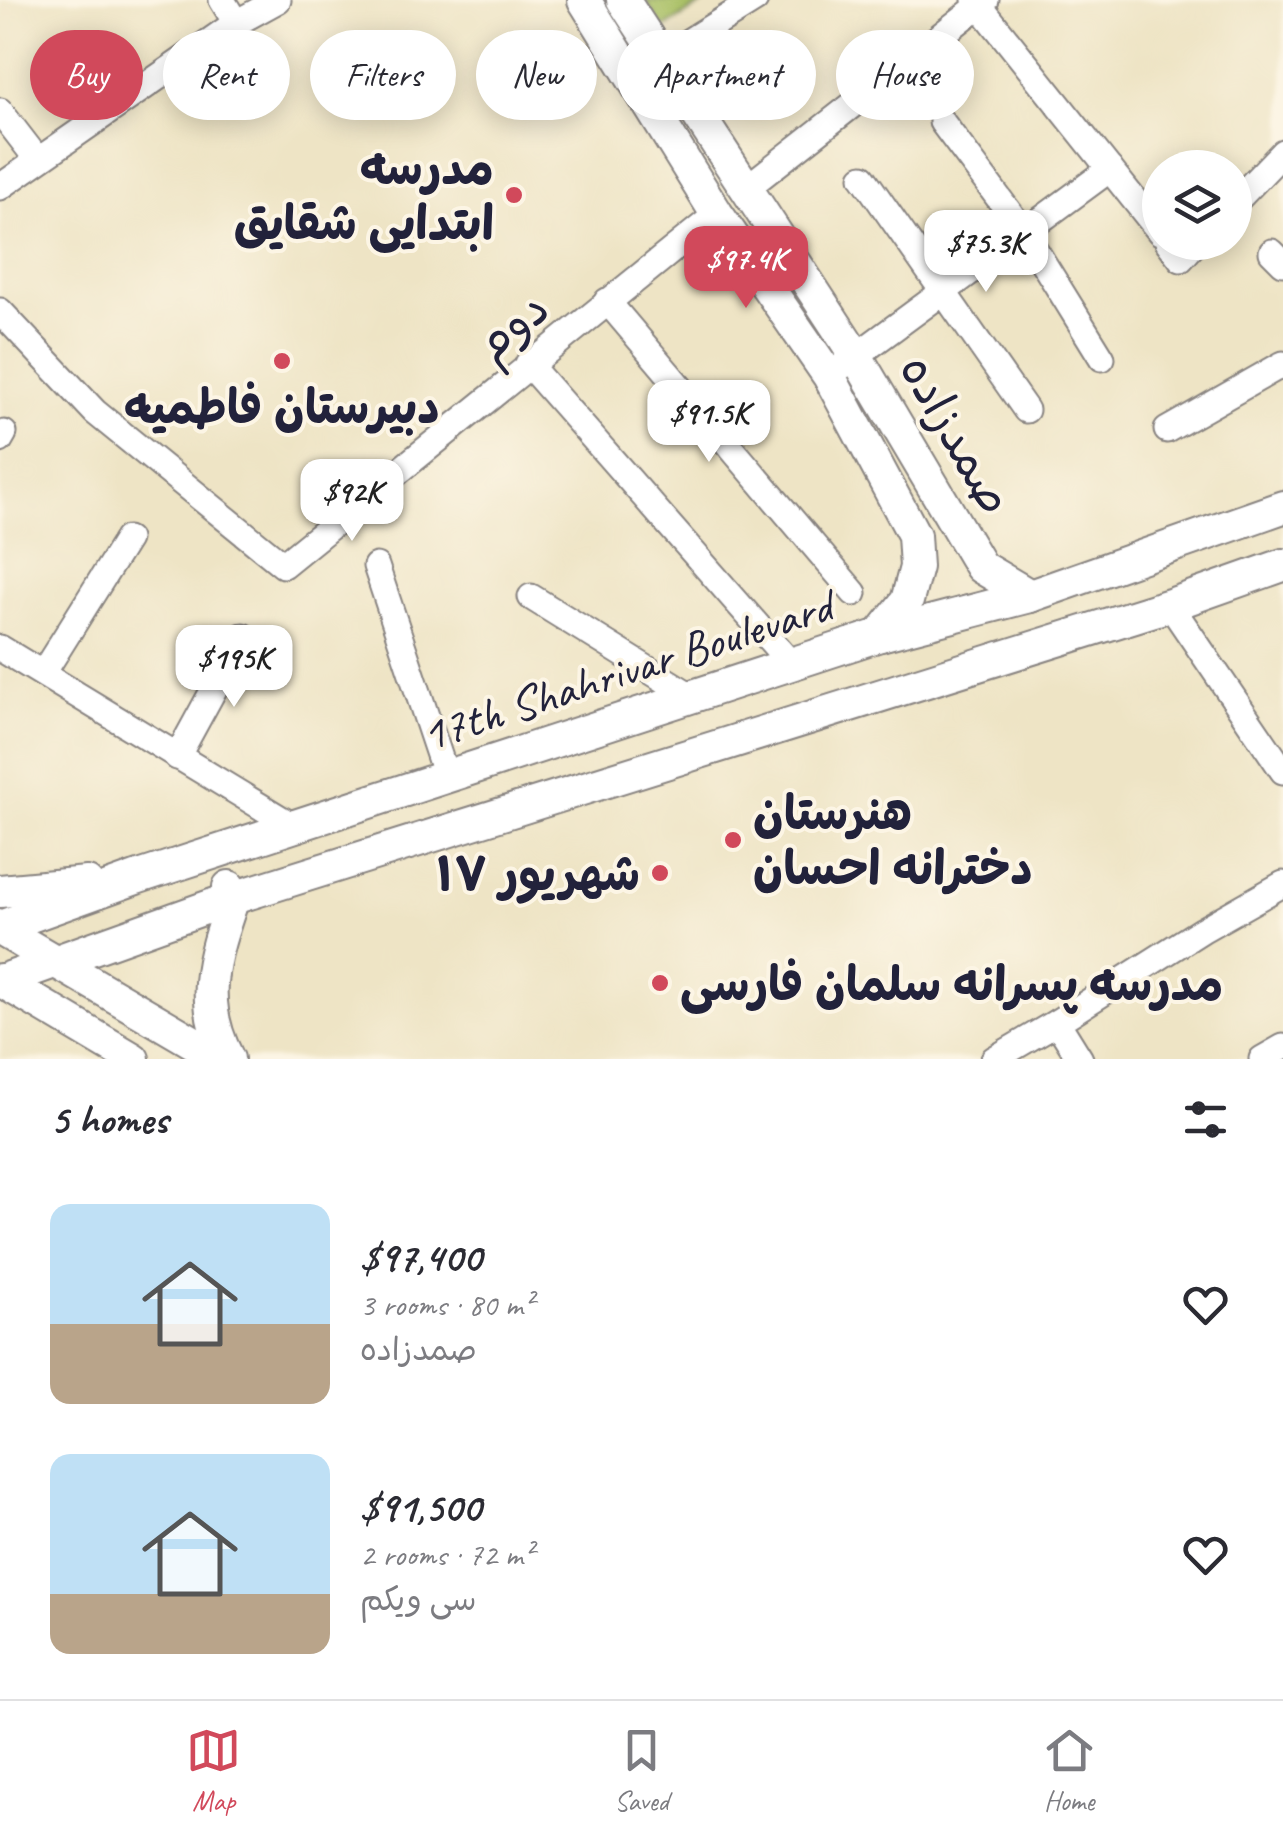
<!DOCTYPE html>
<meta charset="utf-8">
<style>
body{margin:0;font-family:Caveat,"Playpen Sans Arabic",sans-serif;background:#f7f7f7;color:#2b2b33;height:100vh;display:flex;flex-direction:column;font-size:38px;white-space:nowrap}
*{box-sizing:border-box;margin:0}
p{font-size:32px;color:#7c7c81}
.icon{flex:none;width:55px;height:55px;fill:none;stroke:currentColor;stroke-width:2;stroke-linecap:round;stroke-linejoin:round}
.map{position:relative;height:1059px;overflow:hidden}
.drawer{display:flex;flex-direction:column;background:#fff;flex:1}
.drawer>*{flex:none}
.guide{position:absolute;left:30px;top:30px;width:1225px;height:90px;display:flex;gap:20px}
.tools{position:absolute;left:1142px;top:150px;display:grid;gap:20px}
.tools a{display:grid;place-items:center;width:110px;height:110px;border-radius:50%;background:#fff;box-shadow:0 5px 25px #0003;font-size:50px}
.price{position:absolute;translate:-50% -85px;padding:0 22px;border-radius:20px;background:#fff;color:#222;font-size:32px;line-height:65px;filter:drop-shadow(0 2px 5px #0008)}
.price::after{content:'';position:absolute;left:50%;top:60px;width:30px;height:22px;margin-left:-15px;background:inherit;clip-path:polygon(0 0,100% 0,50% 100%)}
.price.active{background:#d1495b;color:#fff}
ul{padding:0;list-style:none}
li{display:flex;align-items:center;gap:30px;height:250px;padding:0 50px}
li span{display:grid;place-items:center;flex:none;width:280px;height:200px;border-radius:20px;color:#555}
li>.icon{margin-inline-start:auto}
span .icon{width:120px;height:120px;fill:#fffc;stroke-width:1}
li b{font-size:42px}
h2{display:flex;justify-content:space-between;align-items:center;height:120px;padding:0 50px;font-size:42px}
.tag{padding:0 35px;border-radius:45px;background:#fff;box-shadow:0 5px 25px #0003;font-size:35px;line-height:90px}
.tag.active{background:#d1495b;color:#fff}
.tab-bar{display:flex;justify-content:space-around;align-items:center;height:140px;border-top:2px solid #e1e1e2;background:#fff;font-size:28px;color:#7c7c81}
.tab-bar a{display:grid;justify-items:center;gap:5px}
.tab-bar .active{color:#d1495b}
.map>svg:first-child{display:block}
.green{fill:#a9c065;stroke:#667150;stroke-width:2.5}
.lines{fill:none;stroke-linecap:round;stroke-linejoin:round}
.minor-casing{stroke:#888380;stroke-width:29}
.major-casing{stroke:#888380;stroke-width:36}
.minor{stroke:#fff;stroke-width:25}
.major{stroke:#fff;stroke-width:32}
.poi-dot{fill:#d1495b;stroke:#fcf5e5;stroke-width:4}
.labels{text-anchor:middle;stroke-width:8;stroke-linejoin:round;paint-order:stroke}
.poi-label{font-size:48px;font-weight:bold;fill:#22223b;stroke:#fcf5e5;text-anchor:end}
.street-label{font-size:48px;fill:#22223b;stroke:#fcf5e5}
</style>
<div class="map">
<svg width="1283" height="1059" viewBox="0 0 1283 1059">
<rect width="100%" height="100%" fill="#fcf5e5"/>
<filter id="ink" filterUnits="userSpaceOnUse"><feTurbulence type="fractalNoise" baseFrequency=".01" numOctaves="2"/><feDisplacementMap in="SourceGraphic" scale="20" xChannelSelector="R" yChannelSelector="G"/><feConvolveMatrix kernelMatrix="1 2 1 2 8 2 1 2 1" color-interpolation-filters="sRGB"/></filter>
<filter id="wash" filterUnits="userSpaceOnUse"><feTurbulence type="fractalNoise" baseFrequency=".0048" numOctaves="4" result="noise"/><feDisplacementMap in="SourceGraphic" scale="40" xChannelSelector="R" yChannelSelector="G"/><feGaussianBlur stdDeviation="2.25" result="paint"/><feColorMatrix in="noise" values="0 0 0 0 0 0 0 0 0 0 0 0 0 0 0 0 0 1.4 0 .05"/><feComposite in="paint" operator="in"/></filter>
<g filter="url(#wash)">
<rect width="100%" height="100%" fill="#eee4c5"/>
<path class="green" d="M 645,0 L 709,0 L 662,29 Z"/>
</g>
<g filter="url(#ink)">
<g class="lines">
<defs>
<g id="minor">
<path d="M 222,0 L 236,23"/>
<path d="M 975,0 L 1160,232"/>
<path d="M 649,66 L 755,0"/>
<path d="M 0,111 L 37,159"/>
<path d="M 942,122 L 1024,232 L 1102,358"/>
<path d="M 863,177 L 1026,410"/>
<path d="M 0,187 L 236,23 L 278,0"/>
<path d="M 744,190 L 986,0"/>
<path d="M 1235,202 L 1283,152"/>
<path d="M 1168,242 L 1181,259 L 1196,242"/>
<path d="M 1272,252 L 1283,263"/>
<path d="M 607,301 L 854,593"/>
<path d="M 0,311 L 95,412 L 283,565 L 717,214"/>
<path d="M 528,364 L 792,665"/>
<path d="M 841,367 L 1110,169"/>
<path d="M 1167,430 L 1283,364"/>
<path d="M 0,440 L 4,433"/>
<path d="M 376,566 L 447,779"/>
<path d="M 531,597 L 691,696"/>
<path d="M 1170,605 L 1283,771"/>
<path d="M 0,648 L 296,828"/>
<path d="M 43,673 L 127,539"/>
<path d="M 177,757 L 243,636"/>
<path d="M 994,1059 L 1057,1022"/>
<path d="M 1080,1059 L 1057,1022 L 1202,930 L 1283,884"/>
<path d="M 1262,1059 L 1283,1047"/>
</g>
<g id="major">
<path d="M 584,0 L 717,214 L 829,376 L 914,535 L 916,567 L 907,601 L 880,635"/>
<path d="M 623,0 L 856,356 L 981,567 L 1030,596"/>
<path d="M 0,891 L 87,883"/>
<path d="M 0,927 L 136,878 L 880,635 L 1030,596 L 1283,507"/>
<path d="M 0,929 L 222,1059"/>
<path d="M 0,980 L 133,1059"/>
<path d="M 1,981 L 233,898 L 1170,605 L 1283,565"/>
<path d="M 228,1059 C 197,1000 213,957 233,898 L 229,887"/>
</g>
</defs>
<use href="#minor" class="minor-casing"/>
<use href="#major" class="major-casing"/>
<use href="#minor" class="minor"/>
<use href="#major" class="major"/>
</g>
</g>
<g class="poi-dot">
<circle cx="514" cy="195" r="10"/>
<circle cx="282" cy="361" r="10"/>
<circle cx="733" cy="840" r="10"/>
<circle cx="660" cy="873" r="10"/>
<circle cx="660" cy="983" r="10"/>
</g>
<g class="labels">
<g class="poi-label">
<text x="494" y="184">مدرسه<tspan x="494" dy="55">ابتدایی شقایق</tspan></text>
<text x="282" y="423" text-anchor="middle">دبیرستان فاطمیه</text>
<text x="753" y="829" text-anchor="start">هنرستان<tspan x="753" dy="55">دخترانه احسان</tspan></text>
<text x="640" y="890">۱۷ شهریور</text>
<text x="680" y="1000" text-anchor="start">مدرسه پسرانه سلمان فارسی</text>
</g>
<g class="street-label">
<text transform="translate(511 325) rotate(-39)" y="17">دوم</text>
<text transform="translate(957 434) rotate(60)" y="17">صمدزاده</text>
<text transform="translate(626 669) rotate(-18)" y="17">17th Shahrivar Boulevard</text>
</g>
</g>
</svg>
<div class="tools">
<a><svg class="icon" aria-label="layers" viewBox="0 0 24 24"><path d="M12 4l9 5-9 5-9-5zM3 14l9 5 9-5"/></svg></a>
</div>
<b class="price" style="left:986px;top:295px">$75.3K</b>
<b class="price active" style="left:746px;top:311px">$97.4K</b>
<b class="price" style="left:709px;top:465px">$91.5K</b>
<b class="price" style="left:352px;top:544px">$92K</b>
<b class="price" style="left:234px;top:710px">$195K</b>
<div class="guide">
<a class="tag active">Buy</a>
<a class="tag">Rent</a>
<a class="tag">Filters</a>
<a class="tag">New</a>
<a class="tag">Apartment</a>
<a class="tag">House</a>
</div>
</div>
<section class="drawer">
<h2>5 homes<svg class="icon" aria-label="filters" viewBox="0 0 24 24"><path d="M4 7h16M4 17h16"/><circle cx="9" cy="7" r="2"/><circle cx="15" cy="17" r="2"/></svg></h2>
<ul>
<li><span style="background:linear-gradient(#bfe0f5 60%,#b9a48a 0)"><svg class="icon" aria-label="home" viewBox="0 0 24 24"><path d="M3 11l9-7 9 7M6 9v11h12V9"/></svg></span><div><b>$97,400</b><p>3 rooms · 80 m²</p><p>صمدزاده</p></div><svg class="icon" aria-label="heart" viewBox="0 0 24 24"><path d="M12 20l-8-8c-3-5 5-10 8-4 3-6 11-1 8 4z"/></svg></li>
<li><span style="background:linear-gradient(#bfe0f5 70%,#b9a48a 0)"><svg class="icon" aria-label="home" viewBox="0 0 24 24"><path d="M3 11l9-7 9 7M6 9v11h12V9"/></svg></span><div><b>$91,500</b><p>2 rooms · 72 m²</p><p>سی ویکم</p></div><svg class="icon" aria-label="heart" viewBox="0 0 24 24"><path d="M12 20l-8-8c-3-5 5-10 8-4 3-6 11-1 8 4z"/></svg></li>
</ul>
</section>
<nav class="tab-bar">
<a class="active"><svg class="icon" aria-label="map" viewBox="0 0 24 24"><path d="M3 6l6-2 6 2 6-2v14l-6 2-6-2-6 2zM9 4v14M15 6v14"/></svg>Map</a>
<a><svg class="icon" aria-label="saved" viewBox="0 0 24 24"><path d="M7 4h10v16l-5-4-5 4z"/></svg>Saved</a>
<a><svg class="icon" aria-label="home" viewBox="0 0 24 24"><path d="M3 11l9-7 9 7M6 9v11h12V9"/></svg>Home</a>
</nav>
